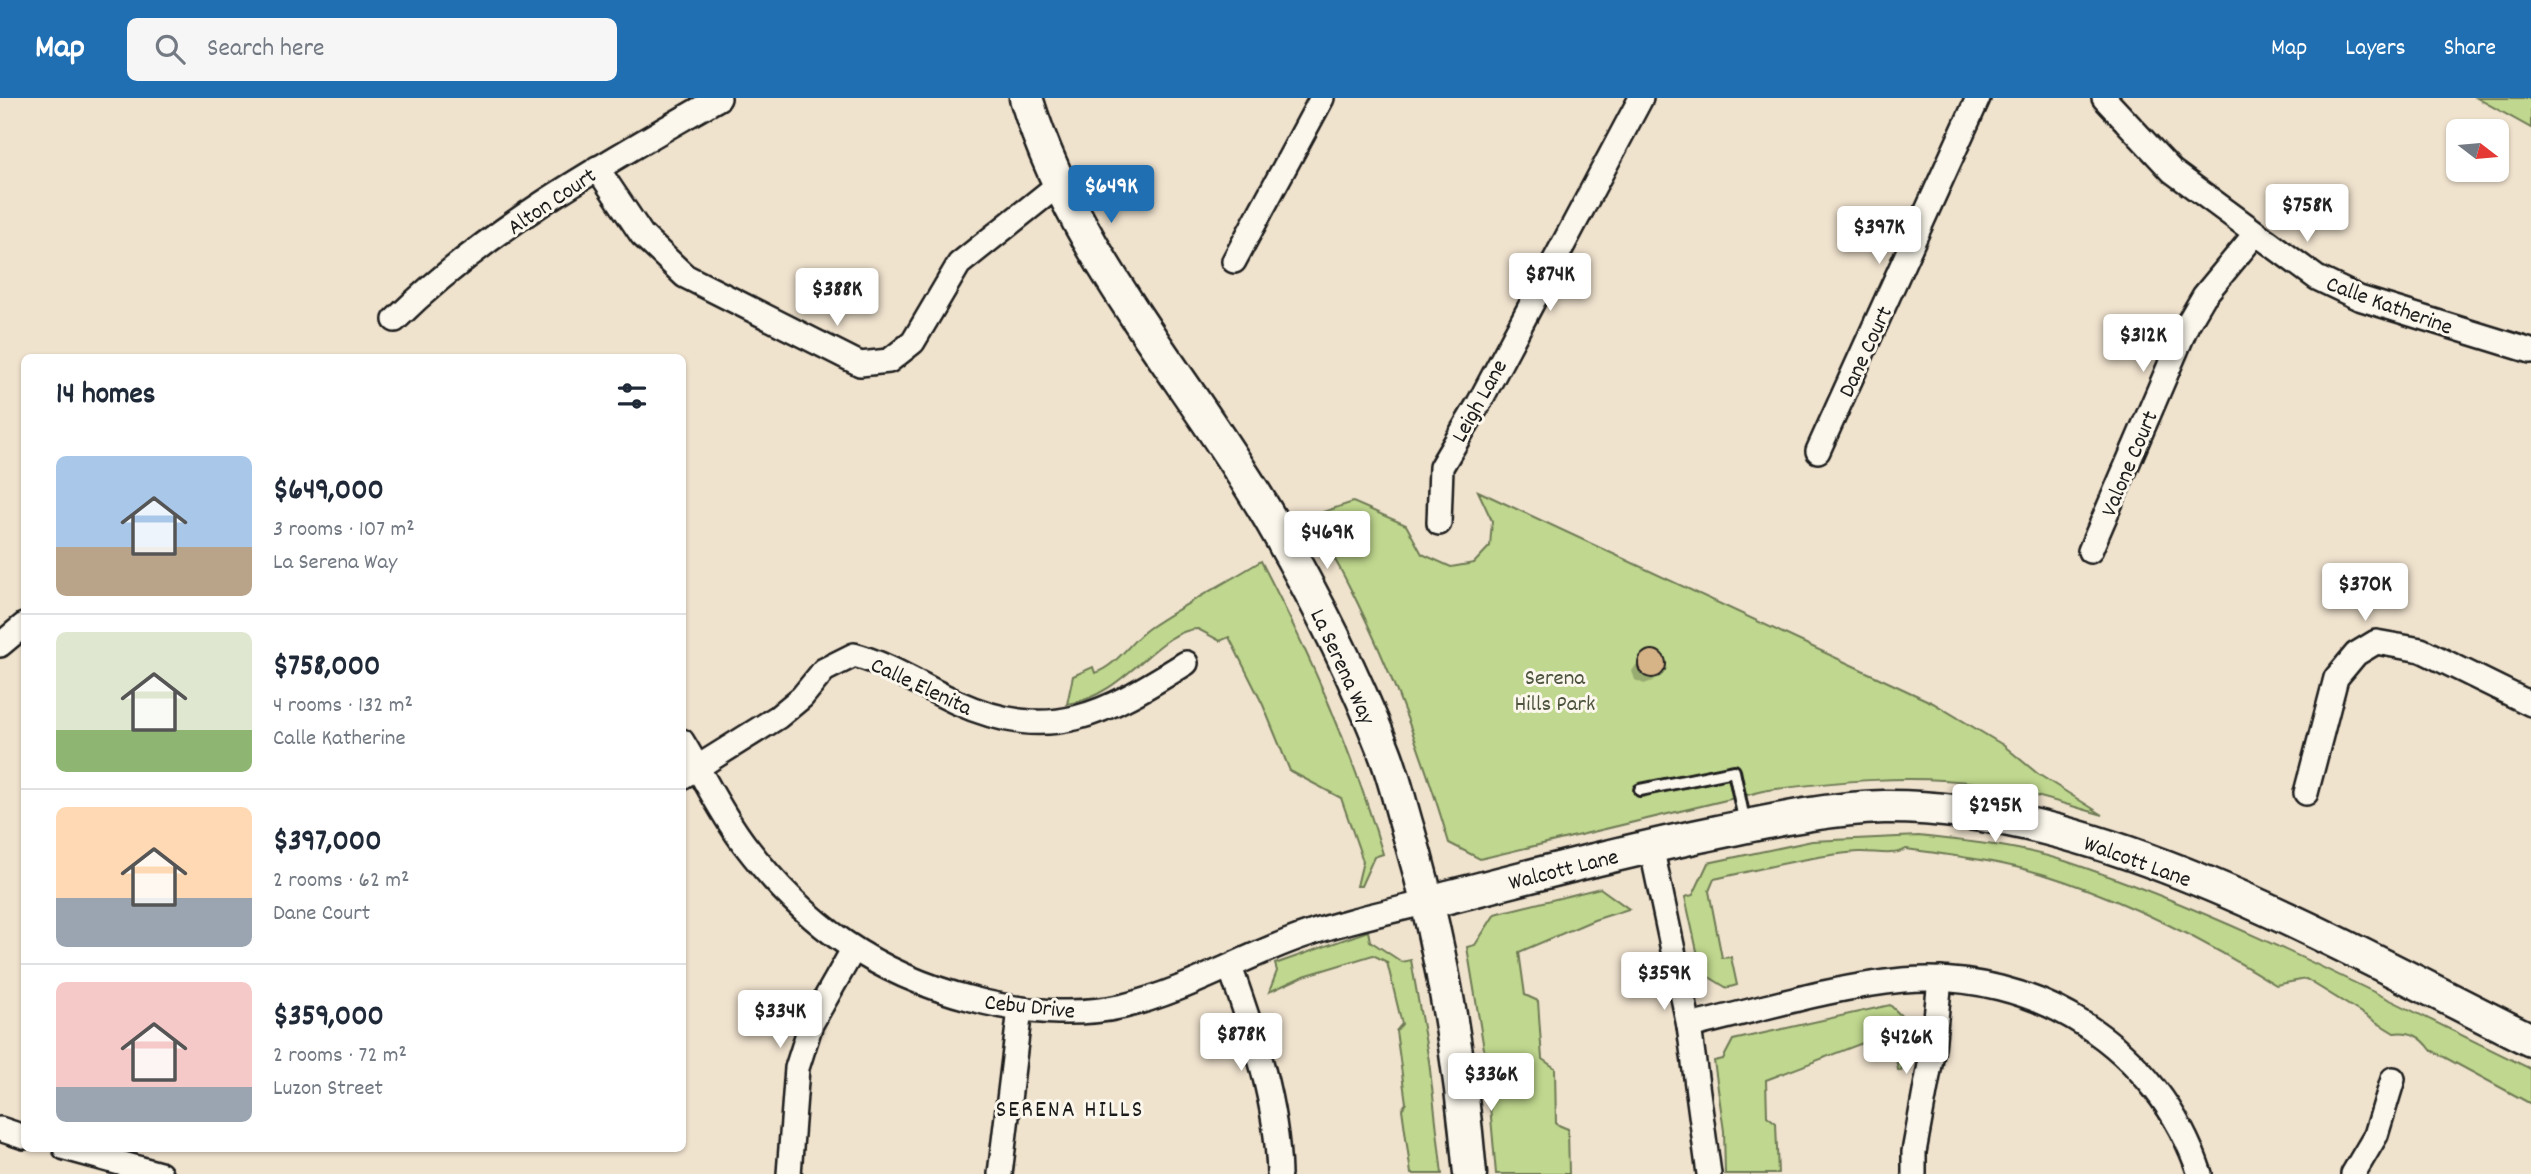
<!DOCTYPE html>
<meta charset="utf-8">
<style>
body{margin:0;font-family:Dekko,sans-serif;background:#f6f6f7;color:#1f2937;height:100vh;display:flex;flex-direction:column;font-size:26px;white-space:nowrap}
*{box-sizing:border-box;margin:0}
p{font-size:23px;color:#747a83}
.icon{flex:none;width:38px;height:38px;fill:none;stroke:currentColor;stroke-width:2;stroke-linecap:round;stroke-linejoin:round}
.map{position:relative;flex:1;overflow:hidden}
.side{position:absolute;left:21px;top:256px;width:665px;height:798px;display:flex;flex-direction:column;background:#fff;border-radius:10px;box-shadow:0 2px 5px #0004}
.side>*{flex:none}
.needle{width:46px;rotate:106deg}
.controls{position:absolute;left:2446px;top:21px;display:grid;gap:14px}
.controls a{display:grid;place-items:center;width:63px;height:63px;border-radius:10px;background:#fff;box-shadow:0 2px 5px #0004;font-size:35px}
.price{position:absolute;translate:-50% -60px;padding:0 16px;border-radius:7px;background:#fff;color:#222;font-size:23px;line-height:46px;filter:drop-shadow(0 2px 4px #0008)}
.price::after{content:'';position:absolute;left:50%;top:42px;width:21px;height:16px;margin-left:-10px;background:inherit;clip-path:polygon(0 0,100% 0,50% 100%)}
.price.selected{background:#1f6fb2;color:#fff}
ul{padding:0;list-style:none}
li{display:flex;align-items:center;gap:21px;height:175px;padding:0 35px}
li+li{border-top:2px solid #e0e1e3}
li span{display:grid;place-items:center;flex:none;width:196px;height:140px;border-radius:10px;color:#555}
li>.icon{margin-inline-start:auto}
span .icon{width:84px;height:84px;fill:#fffc;stroke-width:1}
li b{font-size:30px}
h2{display:flex;justify-content:space-between;align-items:center;height:84px;padding:0 35px;font-size:30px}
header{display:flex;align-items:center;gap:42px;box-sizing:border-box;height:98px;padding:0 35px;background:#1f6fb2;color:#fff}
header strong{font-size:33px}
nav{display:flex;gap:38px;margin-inline-start:auto;font-size:24px}
.search{width:490px;height:63px;background:#f6f6f7;display:flex;align-items:center;gap:18px;box-sizing:border-box;padding:0 24px;border-radius:10px;color:#747a83;font-size:26px}
.map>svg:first-child{display:block}
.green{fill:#bfd78e;stroke:#6e7a55;stroke-width:2}
.shadow{fill:#0003}
.building{fill:#d7b388;stroke:#1c1c1c;stroke-width:2}
.lines{fill:none;stroke-linecap:round;stroke-linejoin:round}
.lane-casing{stroke:#1c1c1c;stroke-width:16}
.street-casing{stroke:#1c1c1c;stroke-width:28}
.secondary-casing{stroke:#1c1c1c;stroke-width:37}
.lane{stroke:#fbf7ec;stroke-width:10}
.street{stroke:#fbf7ec;stroke-width:23}
.secondary{stroke:#fbf7ec;stroke-width:32}
.labels{text-anchor:middle;stroke-width:6;stroke-linejoin:round;paint-order:stroke}
.street-label{font-size:23px;fill:#1c1c1c;stroke:#fbf7ec}
.park-label{font-size:23px;fill:#4d543e;stroke:#fbf7ec}
.neighbourhood-label{font-size:24px;letter-spacing:2px;fill:#1c1c1c;stroke:#fbf7ec}
</style>
<header>
<strong>Map</strong>
<div class="search"><svg class="icon" aria-label="search" viewBox="0 0 24 24"><circle cx="10" cy="10" r="6"/><path d="M15 15l6 6"/></svg>Search here</div>
<nav><a>Map</a><a>Layers</a><a>Share</a></nav>
</header>
<div class="map">
<svg width="2531" height="1076" viewBox="0 0 2531 1076">
<rect width="100%" height="100%" fill="#f0e3ce"/>
<filter id="ink" filterUnits="userSpaceOnUse"><feTurbulence type="fractalNoise" baseFrequency=".0143" numOctaves="2"/><feDisplacementMap in="SourceGraphic" scale="14" xChannelSelector="R" yChannelSelector="G"/><feConvolveMatrix kernelMatrix="1 2 1 2 8 2 1 2 1" color-interpolation-filters="sRGB"/></filter>
<g filter="url(#ink)">
<g class="green">
<path d="M 2477,0 L 2531,0 L 2531,30 Z"/>
<path d="M 1478,393 L 1933,605 L 2003,647 L 2038,676 L 2103,717 C 2063,706 2023,692 1983,686 C 1912,676 1839,683 1768,692 L 1480,761 L 1449,745 C 1422,654 1390,567 1346,482 C 1335,460 1319,440 1323,414 L 1353,404 L 1406,427 L 1422,456 L 1451,469 L 1474,465 L 1490,448 L 1492,423 Z"/>
<path d="M 1261,463 C 1311,559 1352,652 1383,756 L 1374,759 L 1361,788 L 1357,788 L 1363,763 L 1341,700 L 1290,673 L 1263,607 L 1229,539 L 1220,543 L 1198,531 C 1158,531 1124,599 1067,606 L 1073,578 L 1093,569 L 1095,575 C 1119,566 1129,544 1149,530 C 1184,506 1224,486 1261,463 Z"/>
<path d="M 1919,738 C 1967,743 2018,748 2065,763 C 2226,816 2378,897 2531,971 L 2531,1006 L 2431,952 C 2421,938 2411,933 2394,935 L 2306,881 L 2276,887 C 2209,845 2139,809 2064,783 C 2013,765 1959,758 1906,751 C 1892,759 1874,753 1858,754 C 1809,758 1761,771 1714,781 L 1709,793 L 1722,860 L 1731,859 L 1737,887 L 1727,890 L 1709,879 L 1703,880 L 1685,799 L 1693,797 L 1708,765 L 1812,743 Z"/>
<path d="M 1600,790 L 1629,811 L 1594,822 L 1519,854 L 1525,897 L 1538,903 L 1542,961 L 1555,970 L 1556,1026 L 1568,1031 L 1569,1076 L 1496,1076 L 1486,963 L 1467,849 L 1475,847 L 1495,816 Z"/>
<path d="M 1368,833 L 1370,843 L 1402,864 L 1411,862 L 1429,963 L 1442,1076 L 1411,1076 L 1402,1011 L 1406,1005 L 1396,933 L 1402,926 L 1387,864 L 1373,857 L 1304,878 L 1269,894 L 1277,873 L 1275,866 Z"/>
<path d="M 1890,907 L 1911,927 L 1901,973 L 1898,972 L 1892,937 L 1886,936 L 1766,982 L 1767,1018 L 1776,1025 L 1778,1076 L 1725,1076 L 1724,1033 L 1714,963 L 1723,961 L 1733,942 Z"/>
</g>
<path class="shadow" d="M 1653,554 L 1661,558 L 1664,567 L 1653,583 L 1644,586 L 1635,582 L 1632,573 L 1643,557 Z"/>
<circle class="building" cx="1652" cy="566" r="14"/>
<g class="lines">
<defs>
<path id="lane" d="M 1640,692 L 1734,673 L 1745,726"/>
<g id="street">
<path d="M 2104,0 L 2172,73 L 2317,180 L 2359,200 L 2531,253"/>
<path d="M 597,70 L 642,137 L 685,178 L 860,266 L 889,263 L 913,244 L 959,166 L 1058,87"/>
<path d="M 1234,163 L 1322,0"/>
<path d="M 395,222 C 488,130 607,64 719,0"/>
<path d="M 1818,353 L 1978,0"/>
<path d="M 1439,425 L 1441,369 L 1479,305 L 1641,0"/>
<path d="M 2090,453 L 2187,227 L 2204,198 L 2256,135"/>
<path d="M 0,547 L 24,527"/>
<path d="M 682,643 C 703,677 721,716 745,747 C 806,827 875,876 972,901 C 1020,914 1076,919 1124,908 C 1181,894 1232,865 1286,844 C 1331,826 1382,815 1429,804"/>
<path d="M 682,679 L 778,619 L 802,599 L 824,572 L 854,557 C 891,567 921,588 956,604 C 1052,647 1104,616 1186,565"/>
<path d="M 2306,695 L 2336,580 L 2356,556 L 2376,544 L 2421,552 L 2531,606"/>
<path d="M 1651,748 L 1689,928 L 1709,1076"/>
<path d="M 1230,869 C 1254,936 1277,1004 1279,1076"/>
<path d="M 1689,928 C 1759,912 1831,889 1903,882 C 2036,871 2158,949 2200,1076"/>
<path d="M 0,1031 L 24,1039"/>
<path d="M 65,1050 L 160,1076"/>
<path d="M 789,1076 L 797,970 L 811,926 L 853,852"/>
<path d="M 1000,1076 L 1020,911"/>
<path d="M 1914,1076 L 1914,1054 L 1933,950 L 1940,881"/>
<path d="M 2353,1076 L 2376,1037 L 2393,981"/>
</g>
<g id="secondary">
<path d="M 1026,0 C 1074,158 1187,279 1269,419 C 1312,493 1353,573 1384,653 C 1394,678 1400,706 1408,732 C 1441,845 1460,959 1470,1076"/>
<path d="M 1429,804 C 1527,779 1624,753 1723,733 C 1776,722 1831,710 1884,709 C 2103,707 2339,848 2531,942"/>
</g>
</defs>
<use href="#lane" class="lane-casing"/>
<use href="#street" class="street-casing"/>
<use href="#secondary" class="secondary-casing"/>
<use href="#lane" class="lane"/>
<use href="#street" class="street"/>
<use href="#secondary" class="secondary"/>
</g>
</g>
<g class="labels">
<g class="street-label">
<text transform="translate(551 102) rotate(-34)" y="8">Alton Court</text>
<text transform="translate(2390 206) rotate(20)" y="8">Calle Katherine</text>
<text transform="translate(1864 253) rotate(-65)" y="8">Dane Court</text>
<text transform="translate(1478 302) rotate(-61)" y="8">Leigh Lane</text>
<text transform="translate(2128 365) rotate(-67)" y="8">Valone Court</text>
<text transform="translate(1344 568) rotate(65)" y="8">La Serena Way</text>
<text transform="translate(922 587) rotate(25)" y="8">Calle Elenita</text>
<text transform="translate(2138 762) rotate(20)" y="8">Walcott Lane</text>
<text transform="translate(1563 770) rotate(-14)" y="8">Walcott Lane</text>
<text transform="translate(1030 907) rotate(6)" y="8">Cebu Drive</text>
</g>
<g class="park-label">
<text x="1555" y="586">Serena<tspan x="1555" dy="26">Hills Park</tspan></text>
</g>
<g class="neighbourhood-label">
<text x="1070" y="1018">SERENA HILLS</text>
</g>
</g>
</svg>
<div class="controls">
<a><svg class="needle" viewBox="-14 -14 28 28"><path d="M0-13l5 13h-10z" fill="#e53935"/><path d="M0 13l5-13h-10z" fill="#747a83"/></svg></a>
</div>
<b class="price selected" style="left:1111px;top:127px">$649K</b>
<b class="price" style="left:2307px;top:146px">$758K</b>
<b class="price" style="left:1879px;top:168px">$397K</b>
<b class="price" style="left:1550px;top:215px">$874K</b>
<b class="price" style="left:837px;top:230px">$388K</b>
<b class="price" style="left:2143px;top:276px">$312K</b>
<b class="price" style="left:1327px;top:473px">$469K</b>
<b class="price" style="left:2365px;top:525px">$370K</b>
<b class="price" style="left:1995px;top:746px">$295K</b>
<b class="price" style="left:1664px;top:914px">$359K</b>
<b class="price" style="left:780px;top:952px">$334K</b>
<b class="price" style="left:1241px;top:975px">$878K</b>
<b class="price" style="left:1906px;top:978px">$426K</b>
<b class="price" style="left:1491px;top:1015px">$336K</b>
<section class="side">
<h2>14 homes<svg class="icon" aria-label="filters" viewBox="0 0 24 24"><path d="M4 7h16M4 17h16"/><circle cx="9" cy="7" r="2"/><circle cx="15" cy="17" r="2"/></svg></h2>
<ul>
<li><span style="background:linear-gradient(#a9c7e8 65%,#b9a48a 0)"><svg class="icon" aria-label="home" viewBox="0 0 24 24"><path d="M3 11l9-7 9 7M6 9v11h12V9"/></svg></span><div><b>$649,000</b><p>3 rooms · 107 m²</p><p>La Serena Way</p></div></li>
<li><span style="background:linear-gradient(#dfe7d0 70%,#8fb573 0)"><svg class="icon" aria-label="home" viewBox="0 0 24 24"><path d="M3 11l9-7 9 7M6 9v11h12V9"/></svg></span><div><b>$758,000</b><p>4 rooms · 132 m²</p><p>Calle Katherine</p></div></li>
<li><span style="background:linear-gradient(#ffd9b3 65%,#9aa5b1 0)"><svg class="icon" aria-label="home" viewBox="0 0 24 24"><path d="M3 11l9-7 9 7M6 9v11h12V9"/></svg></span><div><b>$397,000</b><p>2 rooms · 62 m²</p><p>Dane Court</p></div></li>
<li><span style="background:linear-gradient(#f6c9c9 75%,#9aa5b1 0)"><svg class="icon" aria-label="home" viewBox="0 0 24 24"><path d="M3 11l9-7 9 7M6 9v11h12V9"/></svg></span><div><b>$359,000</b><p>2 rooms · 72 m²</p><p>Luzon Street</p></div></li>
</ul>
</section>
</div>
